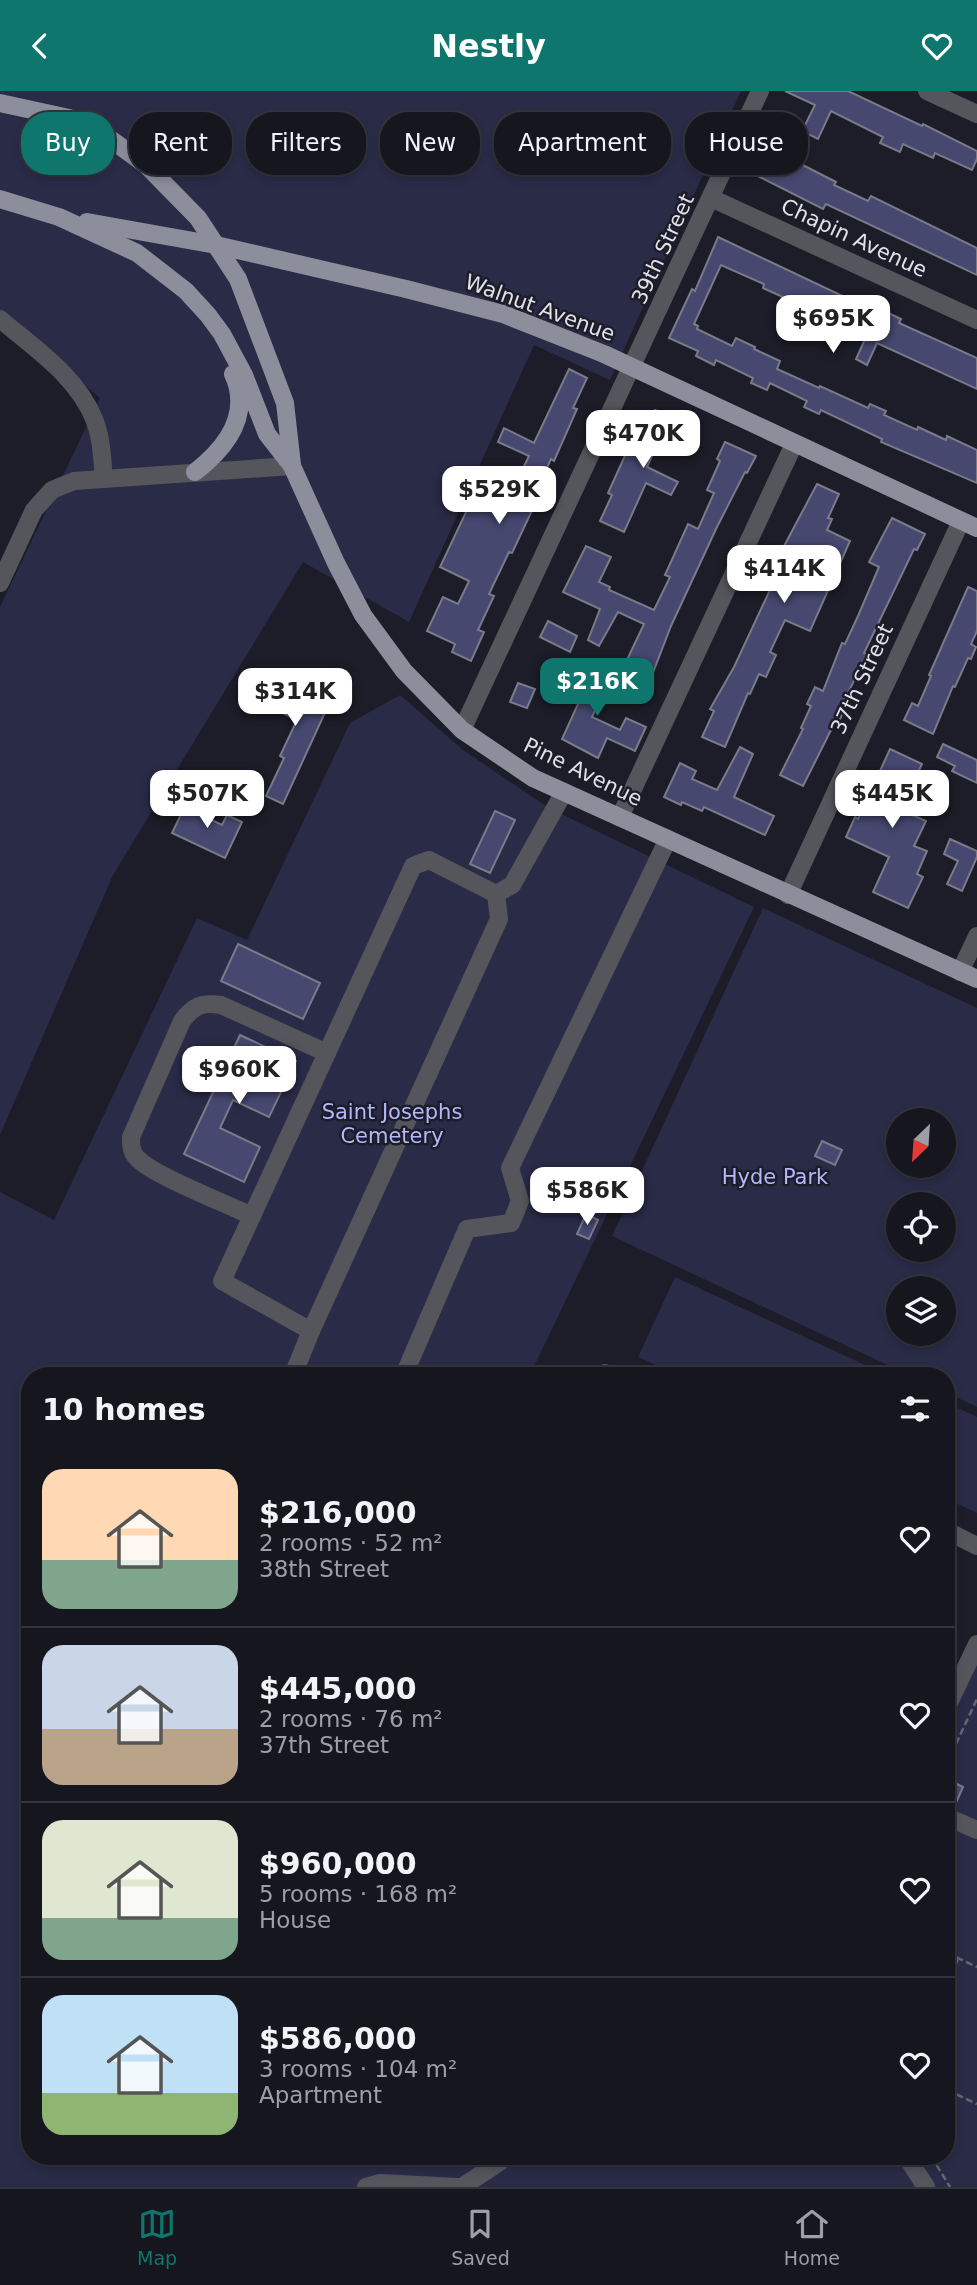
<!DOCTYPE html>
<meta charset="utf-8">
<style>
body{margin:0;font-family:"DejaVu Sans",sans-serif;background:#22232b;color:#f1f3f6;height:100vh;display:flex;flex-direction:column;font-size:26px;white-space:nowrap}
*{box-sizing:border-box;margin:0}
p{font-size:23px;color:#9d9fa4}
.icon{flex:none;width:38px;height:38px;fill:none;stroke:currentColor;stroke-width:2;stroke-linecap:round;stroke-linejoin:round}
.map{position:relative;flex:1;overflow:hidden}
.details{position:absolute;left:21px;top:1276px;width:934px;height:798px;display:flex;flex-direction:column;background:#15161e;border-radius:28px;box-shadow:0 4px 10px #0003,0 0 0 2px #34353c}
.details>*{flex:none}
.top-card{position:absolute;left:21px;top:21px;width:936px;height:63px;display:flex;gap:14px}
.needle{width:46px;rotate:205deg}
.fabs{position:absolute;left:886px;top:1017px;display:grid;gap:14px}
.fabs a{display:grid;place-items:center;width:70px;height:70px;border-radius:50%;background:#15161e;box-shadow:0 4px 10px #0003,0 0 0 2px #34353c;font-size:35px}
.price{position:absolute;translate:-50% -60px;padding:0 16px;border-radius:14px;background:#fff;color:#222;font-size:23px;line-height:46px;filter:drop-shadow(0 2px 4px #0008)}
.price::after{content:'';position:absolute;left:50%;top:42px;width:21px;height:16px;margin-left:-10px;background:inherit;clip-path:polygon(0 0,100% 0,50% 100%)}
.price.active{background:#0f766e;color:#fff}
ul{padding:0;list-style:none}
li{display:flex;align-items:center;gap:21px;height:175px;padding:0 21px}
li+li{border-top:2px solid #34353c}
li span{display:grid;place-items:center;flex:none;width:196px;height:140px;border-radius:21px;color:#555}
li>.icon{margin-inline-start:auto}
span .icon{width:84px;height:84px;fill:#fffc;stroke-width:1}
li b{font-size:30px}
h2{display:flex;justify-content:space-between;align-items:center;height:84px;padding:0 21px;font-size:30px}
.chip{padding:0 24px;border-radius:28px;background:#15161e;box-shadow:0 4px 10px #0003,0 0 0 2px #34353c;font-size:24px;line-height:63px}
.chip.active{background:#0f766e;color:#fff}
header{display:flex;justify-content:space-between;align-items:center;height:91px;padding:0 21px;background:#0f766e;color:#fff;font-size:32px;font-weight:600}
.tabs{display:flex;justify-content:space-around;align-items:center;height:98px;border-top:2px solid #34353c;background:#15161e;font-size:19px;color:#9d9fa4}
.tabs a{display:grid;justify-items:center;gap:4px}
.tabs .active{color:#0f766e}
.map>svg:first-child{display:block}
.green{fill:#2a2b47;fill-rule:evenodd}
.building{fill:#464870;stroke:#797b89;stroke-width:2}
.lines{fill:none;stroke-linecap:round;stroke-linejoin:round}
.path{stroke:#656670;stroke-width:2.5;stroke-dasharray:7 3.5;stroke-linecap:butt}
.minor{stroke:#55565c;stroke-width:18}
.major{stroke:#8d8e9b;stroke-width:18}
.labels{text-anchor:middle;stroke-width:5;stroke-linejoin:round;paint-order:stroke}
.street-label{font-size:21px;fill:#e1e1ea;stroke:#1c1d28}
.park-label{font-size:21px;fill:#b3b7fc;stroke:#1c1d28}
</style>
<header><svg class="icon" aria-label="back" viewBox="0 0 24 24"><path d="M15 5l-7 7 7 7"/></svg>Nestly<svg class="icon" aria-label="heart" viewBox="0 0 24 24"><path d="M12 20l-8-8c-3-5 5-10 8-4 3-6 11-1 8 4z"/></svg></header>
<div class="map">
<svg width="977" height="2096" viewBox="0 0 977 2096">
<rect width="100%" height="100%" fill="#1c1d28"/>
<g class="green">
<path d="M 0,0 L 741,0 L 610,289 L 534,254 L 409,531 L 303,471 L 113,784 L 0,1044 L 0,516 L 100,307 L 0,222 Z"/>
<path d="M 400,604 L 463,659 L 549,717 L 754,816 L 530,1284 L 30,1284 L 30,2065 L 947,2065 L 947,1636 L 977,1572 L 977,2096 L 0,2096 L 0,1101 L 54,1129 L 197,827 L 247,849 L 350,632 Z"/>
<path d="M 763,817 L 977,917 L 977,1316 L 947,1302 L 947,1284 L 909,1284 L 612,1145 ZM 898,1029 L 943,1029 L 943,1074 L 898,1074 ZM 898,1113 L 943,1113 L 943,1158 L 898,1158 ZM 898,1197 L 943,1197 L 943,1242 L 898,1242 Z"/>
<path d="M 675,1186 L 878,1280 L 875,1284 L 678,1284 L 638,1266 Z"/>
<path d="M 947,1312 L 977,1326 L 977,1422 L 947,1408 Z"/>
</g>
<g class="building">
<path d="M 785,0 L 848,0 L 922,35 L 923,33 L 977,60 L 977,68 L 972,79 L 935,62 L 933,67 L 903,53 L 900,61 L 880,52 L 883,46 L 831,20 L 818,48 L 802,40 L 815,14 Z"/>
<path d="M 778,35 L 796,43 L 785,65 L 836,91 L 834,94 L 868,110 L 871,105 L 977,157 L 977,184 L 826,113 L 823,118 L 752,82 L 763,59 L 766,61 Z"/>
<path d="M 718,146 L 855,211 L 857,207 L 901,228 L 899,232 L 977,267 L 977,298 L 877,252 L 867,274 L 856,268 L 866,246 L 843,235 L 846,230 L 811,214 L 809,218 L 763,197 L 764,193 L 721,174 L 694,233 L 698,235 L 697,238 L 732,255 L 736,247 L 755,256 L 754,258 L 780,270 L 777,278 L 819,297 L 820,295 L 868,317 L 870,313 L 886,320 L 884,324 L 917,339 L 918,336 L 946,349 L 947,345 L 977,359 L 977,392 L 881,351 L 882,348 L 821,319 L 819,323 L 804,316 L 807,310 L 770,292 L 767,299 L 751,292 L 753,287 L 716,269 L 714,274 L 696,265 L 698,260 L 669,247 L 692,198 L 695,200 Z"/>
<path d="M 569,278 L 587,287 L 573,317 L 577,318 L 554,370 L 551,368 L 532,409 L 536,411 L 512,462 L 509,461 L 489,503 L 494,505 L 478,539 L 484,541 L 471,570 L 452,561 L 455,553 L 427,540 L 443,506 L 458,513 L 469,490 L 440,476 L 476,400 L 499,411 L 505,396 L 512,400 L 529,365 L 498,351 L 504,337 L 534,352 Z"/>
<path d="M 655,319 L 672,327 L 669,332 L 699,345 L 692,359 L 663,345 L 660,348 L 647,376 L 678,391 L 671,404 L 646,392 L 624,441 L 600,430 L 612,404 L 608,402 L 632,349 L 639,352 Z"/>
<path d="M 725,351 L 756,365 L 747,382 L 745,381 L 716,438 L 671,535 L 652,584 L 626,571 L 644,533 L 618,521 L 599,555 L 588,549 L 600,518 L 563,501 L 586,455 L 611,466 L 599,491 L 610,496 L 609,499 L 654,519 L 670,486 L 665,484 L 688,433 L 698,438 L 714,402 L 707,399 L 720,370 L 717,368 Z"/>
<path d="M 817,393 L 839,403 L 828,427 L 832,428 L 827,439 L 850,450 L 810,540 L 785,529 L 770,561 L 776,564 L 766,586 L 759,583 L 750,603 L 748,602 L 725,656 L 702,646 L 714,620 L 710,618 L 734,576 L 776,486 L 771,484 L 783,457 Z"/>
<path d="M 892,427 L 925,443 L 917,459 L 914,458 L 864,562 L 867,563 L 844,610 L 848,611 L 840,628 L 837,627 L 803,695 L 780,684 L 803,638 L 801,637 L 811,615 L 807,613 L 815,596 L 823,600 L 842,552 L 845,553 L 858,525 L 879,476 L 869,471 Z"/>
<path d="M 968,496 L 977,500 L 977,540 L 971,553 L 976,556 L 971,568 L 968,567 L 955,596 L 953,595 L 933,643 L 904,629 L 912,612 L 918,615 L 931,585 L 929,584 Z"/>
<path d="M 548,530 L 577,545 L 570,561 L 540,546 Z"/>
<path d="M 597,574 L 612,581 L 592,626 L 620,639 L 626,627 L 646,636 L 635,660 L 607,647 L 598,667 L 562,648 L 584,600 L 569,593 L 576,579 L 591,586 Z"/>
<path d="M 273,585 L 309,603 L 314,593 L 334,602 L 283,713 L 266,705 L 284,667 L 280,665 L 297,629 L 260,611 Z"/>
<path d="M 518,592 L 535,598 L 527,617 L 510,611 Z"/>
<path d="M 943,653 L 977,669 L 977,692 L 952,680 L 955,675 L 937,666 Z"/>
<path d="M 740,656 L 753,663 L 734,706 L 774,725 L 765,744 L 704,716 L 702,720 L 682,711 L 681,714 L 664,706 L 680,672 L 696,680 L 692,688 L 717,699 Z"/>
<path d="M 890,658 L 922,673 L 913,692 L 906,689 L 894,716 L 926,730 L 914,755 L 927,760 L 917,783 L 923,786 L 908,817 L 873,801 L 889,766 L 846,746 L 855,726 L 858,728 Z"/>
<path d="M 188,709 L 199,714 L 195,721 L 222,734 L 227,724 L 242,731 L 225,767 L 172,742 Z"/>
<path d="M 495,720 L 515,729 L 490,782 L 470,773 Z"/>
<path d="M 950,748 L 977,760 L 977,766 L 962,800 L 947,793 L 958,770 L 944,763 Z"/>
<path d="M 238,853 L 320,892 L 303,928 L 221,890 Z"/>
<path d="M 240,944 L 296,970 L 269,1026 L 233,1009 L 220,1037 L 260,1056 L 244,1091 L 184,1063 Z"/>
<path d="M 822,1050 L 842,1059 L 835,1074 L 815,1065 Z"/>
<path d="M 586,1123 L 598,1129 L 589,1148 L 577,1143 Z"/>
<path d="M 947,1688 L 963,1696 L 956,1712 L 947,1708 Z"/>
</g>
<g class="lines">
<g class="path">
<path d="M 947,1672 L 977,1608"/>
<path d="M 947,1862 L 977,1876"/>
<path d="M 947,1894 L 958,1868"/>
<path d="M 947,1999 L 977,2013"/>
<path d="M 931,2065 L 950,2096"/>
</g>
<g class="minor">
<path d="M 927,0 L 977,23"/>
<path d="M 711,107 L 977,229"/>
<path d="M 0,228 C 34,257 77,285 94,328 C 102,347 102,368 104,388"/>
<path d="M 0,492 L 34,419 L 52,399 L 74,390 L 292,375"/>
<path d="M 462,639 L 760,0"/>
<path d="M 620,726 L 794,353"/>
<path d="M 496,803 L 499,828 L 311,1240 L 222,1190 L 413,775 L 429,769 L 496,803 L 512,794 L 564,701"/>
<path d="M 788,804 L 961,430"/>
<path d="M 960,881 L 977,845"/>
<path d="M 252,1125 C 227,1113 152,1084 137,1067 C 131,1061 131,1054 131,1046 L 182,930 C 193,915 202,911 221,914 L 327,962"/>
<path d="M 605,1282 L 610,1284"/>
<path d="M 293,1284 L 311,1240"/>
<path d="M 404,1284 L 467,1138 L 511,1132 L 520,1110 L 510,1077 L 668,748"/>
<path d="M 947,1440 L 977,1455"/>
<path d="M 947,1616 L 977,1553"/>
<path d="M 947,1726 L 977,1739"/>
<path d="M 906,2065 L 926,2096"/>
<path d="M 366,2096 L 380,2092 L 458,2096"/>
<path d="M 462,2096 L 501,2070 L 504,2065"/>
</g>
<g class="major">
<path d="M 0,12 L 69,27 L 109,47 L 146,74 L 198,127 L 238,188 L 285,312 L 292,374"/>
<path d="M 0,108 L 59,126 L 137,162 L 186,200 L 208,224 L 222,243 L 244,284 L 267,343 L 292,375 L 336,472 L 363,524 L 404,580 L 462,639 L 533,687 L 977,888"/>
<path d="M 87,131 L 216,154 L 406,198 L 503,223 L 604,263 L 977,437"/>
<path d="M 195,381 C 226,357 252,324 233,283"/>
</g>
</g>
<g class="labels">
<g class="street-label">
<text transform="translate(854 147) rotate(25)" y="7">Chapin Avenue</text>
<text transform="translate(663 158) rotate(-65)" y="7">39th Street</text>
<text transform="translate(540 217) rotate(20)" y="7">Walnut Avenue</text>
<text transform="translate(862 588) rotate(-65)" y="7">37th Street</text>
<text transform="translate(583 681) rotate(26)" y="7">Pine Avenue</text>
</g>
<g class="park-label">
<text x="392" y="1028">Saint Josephs<tspan x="392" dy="24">Cemetery</tspan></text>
<text x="775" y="1093">Hyde Park</text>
</g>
</g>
</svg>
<div class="fabs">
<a><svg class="needle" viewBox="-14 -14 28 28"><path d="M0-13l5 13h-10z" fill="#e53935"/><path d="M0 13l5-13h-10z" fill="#9d9fa4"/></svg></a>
<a><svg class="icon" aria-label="locate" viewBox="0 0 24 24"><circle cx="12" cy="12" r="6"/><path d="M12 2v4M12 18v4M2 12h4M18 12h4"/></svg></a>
<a><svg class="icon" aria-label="layers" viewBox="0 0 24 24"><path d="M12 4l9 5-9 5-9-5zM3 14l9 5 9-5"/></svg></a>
</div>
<b class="price" style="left:833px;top:264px">$695K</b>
<b class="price" style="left:643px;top:379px">$470K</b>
<b class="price" style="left:499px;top:435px">$529K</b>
<b class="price" style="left:784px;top:514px">$414K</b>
<b class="price active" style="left:597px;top:627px">$216K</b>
<b class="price" style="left:295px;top:637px">$314K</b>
<b class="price" style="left:207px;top:739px">$507K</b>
<b class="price" style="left:892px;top:739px">$445K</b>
<b class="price" style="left:239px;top:1015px">$960K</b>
<b class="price" style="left:587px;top:1136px">$586K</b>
<div class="top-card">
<a class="chip active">Buy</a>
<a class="chip">Rent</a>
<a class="chip">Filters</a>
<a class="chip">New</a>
<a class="chip">Apartment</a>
<a class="chip">House</a>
</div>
<section class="details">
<h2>10 homes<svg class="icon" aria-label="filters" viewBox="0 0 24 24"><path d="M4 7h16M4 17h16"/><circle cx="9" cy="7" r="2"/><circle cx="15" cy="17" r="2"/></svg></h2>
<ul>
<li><span style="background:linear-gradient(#ffd9b3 65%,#7fa58c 0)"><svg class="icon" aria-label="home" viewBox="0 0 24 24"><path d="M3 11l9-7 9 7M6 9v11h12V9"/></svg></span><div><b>$216,000</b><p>2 rooms · 52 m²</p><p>38th Street</p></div><svg class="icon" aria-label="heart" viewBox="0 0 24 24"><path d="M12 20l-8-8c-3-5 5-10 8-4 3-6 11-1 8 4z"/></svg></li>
<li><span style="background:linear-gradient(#c9d6e8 60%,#b9a48a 0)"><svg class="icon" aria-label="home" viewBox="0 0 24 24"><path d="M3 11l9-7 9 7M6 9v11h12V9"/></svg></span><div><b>$445,000</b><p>2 rooms · 76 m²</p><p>37th Street</p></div><svg class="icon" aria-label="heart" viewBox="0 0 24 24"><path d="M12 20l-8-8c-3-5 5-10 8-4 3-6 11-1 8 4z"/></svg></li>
<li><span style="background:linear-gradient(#dfe7d0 70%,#7fa58c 0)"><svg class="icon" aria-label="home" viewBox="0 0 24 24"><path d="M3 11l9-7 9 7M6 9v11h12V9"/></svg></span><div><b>$960,000</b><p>5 rooms · 168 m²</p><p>House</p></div><svg class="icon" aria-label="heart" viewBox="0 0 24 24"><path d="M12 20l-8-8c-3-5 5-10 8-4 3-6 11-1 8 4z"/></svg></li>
<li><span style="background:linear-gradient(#bfe0f5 70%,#8fb573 0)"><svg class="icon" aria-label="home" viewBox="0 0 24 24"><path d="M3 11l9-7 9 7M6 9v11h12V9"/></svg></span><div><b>$586,000</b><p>3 rooms · 104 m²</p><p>Apartment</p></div><svg class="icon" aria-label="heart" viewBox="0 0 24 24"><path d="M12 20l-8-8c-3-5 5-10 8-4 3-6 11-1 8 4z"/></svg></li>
</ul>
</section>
</div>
<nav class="tabs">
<a class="active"><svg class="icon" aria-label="map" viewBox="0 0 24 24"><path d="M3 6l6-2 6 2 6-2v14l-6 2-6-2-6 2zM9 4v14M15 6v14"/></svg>Map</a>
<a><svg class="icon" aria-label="saved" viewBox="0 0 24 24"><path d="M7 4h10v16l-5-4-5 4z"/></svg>Saved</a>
<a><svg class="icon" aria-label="home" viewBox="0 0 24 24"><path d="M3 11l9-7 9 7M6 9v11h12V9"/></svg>Home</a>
</nav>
